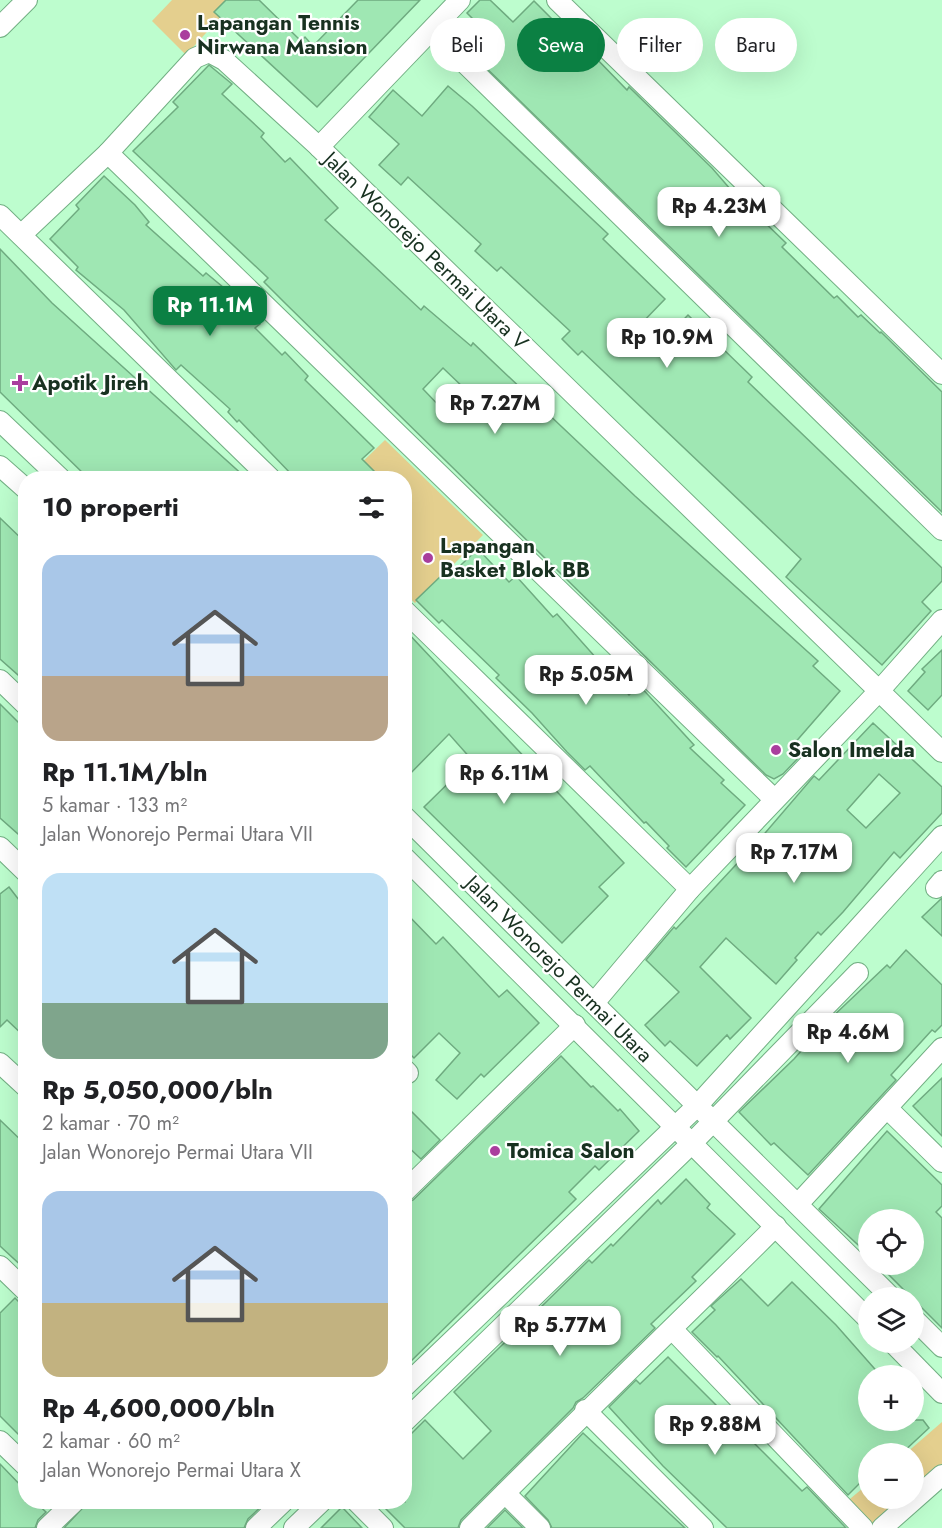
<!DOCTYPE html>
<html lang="id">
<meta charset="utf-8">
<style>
body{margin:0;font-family:Jost,sans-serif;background:#f2f2f2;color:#202124;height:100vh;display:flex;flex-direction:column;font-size:22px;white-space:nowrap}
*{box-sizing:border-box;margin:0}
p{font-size:20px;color:#757577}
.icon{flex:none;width:33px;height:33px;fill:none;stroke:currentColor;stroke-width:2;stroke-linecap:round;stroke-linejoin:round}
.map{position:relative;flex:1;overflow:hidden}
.drawer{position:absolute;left:18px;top:471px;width:394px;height:1038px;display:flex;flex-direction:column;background:#fff;border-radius:24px;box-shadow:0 6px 24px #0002}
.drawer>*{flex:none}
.banner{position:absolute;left:430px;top:18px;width:422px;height:54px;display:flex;gap:12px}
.buttons{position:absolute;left:858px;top:1209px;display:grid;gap:12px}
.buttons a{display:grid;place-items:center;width:66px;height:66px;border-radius:50%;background:#fff;box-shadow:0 6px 24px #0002;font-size:30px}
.price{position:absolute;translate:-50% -51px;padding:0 14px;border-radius:12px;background:#fff;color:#222;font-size:20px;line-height:39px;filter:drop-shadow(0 2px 3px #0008)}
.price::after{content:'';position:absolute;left:50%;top:36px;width:18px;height:14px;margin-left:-9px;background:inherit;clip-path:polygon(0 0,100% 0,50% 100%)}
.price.current{background:#0b8043;color:#fff}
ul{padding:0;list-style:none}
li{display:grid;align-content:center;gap:12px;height:318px;padding:0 24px}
li span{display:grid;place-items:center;height:186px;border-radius:18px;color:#555}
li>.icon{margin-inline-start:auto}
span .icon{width:108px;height:108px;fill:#fffc;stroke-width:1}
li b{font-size:26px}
h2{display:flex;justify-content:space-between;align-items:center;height:72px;padding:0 24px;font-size:26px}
.chip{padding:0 21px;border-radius:27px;background:#fff;box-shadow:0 6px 24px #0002;font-size:21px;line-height:54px}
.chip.current{background:#0b8043;color:#fff}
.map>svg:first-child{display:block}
.green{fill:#e4cf8e}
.building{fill:#9fe7b3;stroke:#6fab80;stroke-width:1.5;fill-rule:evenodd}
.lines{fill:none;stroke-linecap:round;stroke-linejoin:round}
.minor-casing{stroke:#72af83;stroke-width:22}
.minor{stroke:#fff;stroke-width:20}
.poi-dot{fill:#aa3e9e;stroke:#fff;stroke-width:2}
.labels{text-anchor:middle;stroke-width:4.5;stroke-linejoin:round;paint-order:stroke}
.poi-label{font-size:21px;font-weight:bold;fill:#183120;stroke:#fff;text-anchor:start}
.street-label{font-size:21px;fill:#183120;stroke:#fff}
</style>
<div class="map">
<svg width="942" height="1528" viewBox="0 0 942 1528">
<rect width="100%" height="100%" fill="#bdfdce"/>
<g class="green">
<path d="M 172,0 L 236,0 L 186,55 L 152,21 Z"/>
<path d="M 385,440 L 483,535 L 415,603 L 405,594 L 405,478 L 346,478 Z"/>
<path d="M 942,1422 L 942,1471 L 914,1496 L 914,1454 L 905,1454 Z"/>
<path d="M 868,1484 L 868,1498 L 911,1499 L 878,1528 L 870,1528 L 845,1503 Z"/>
</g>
<g class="building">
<path d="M 226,0 L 259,0 L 301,41 L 305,37 L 313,46 L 358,0 L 420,0 L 317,107 L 214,12 Z"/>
<path d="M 480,0 L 490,0 L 513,22 L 534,1 L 557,24 L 560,21 L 627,90 L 629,87 L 712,168 L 731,190 L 786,243 L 782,247 L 834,298 L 837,296 L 858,317 L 861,315 L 880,333 L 881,332 L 942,392 L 942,512 L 476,58 L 493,39 L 467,13 Z"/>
<path d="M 209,65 L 232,84 L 222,94 L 264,133 L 261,137 L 285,162 L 290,158 L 338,208 L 325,220 L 421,310 L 424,306 L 471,346 L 473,343 L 635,496 L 818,661 L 813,666 L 840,691 L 793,745 L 802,754 L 783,774 L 774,779 L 766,775 L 286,304 L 264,282 L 268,278 L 133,151 L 178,107 L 173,102 ZM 443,368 L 467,391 L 446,413 L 423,389 Z"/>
<path d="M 448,86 L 472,106 L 608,234 L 603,239 L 665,299 L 639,326 L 659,345 L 688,315 L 752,377 L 748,382 L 942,568 L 942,581 L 922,602 L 931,611 L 882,665 L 786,577 L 801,559 L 582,351 L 578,355 L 562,339 L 570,331 L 501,267 L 497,271 L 475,251 L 481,244 L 408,177 L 401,185 L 379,165 L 399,144 L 369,117 L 393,90 L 422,116 Z"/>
<path d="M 104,176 L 135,205 L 149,222 L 146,225 L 203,276 L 206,273 L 235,297 L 260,324 L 255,328 L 282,355 L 285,352 L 308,376 L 305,380 L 374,448 L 362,459 L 381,478 L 295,478 L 239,420 L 237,422 L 228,412 L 230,409 L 181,365 L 176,370 L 124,310 L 76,270 L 78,267 L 50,239 L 79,209 L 76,205 Z"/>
<path d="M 0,249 L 52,303 L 246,478 L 88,478 L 0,392 Z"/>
<path d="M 0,518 L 26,543 L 26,682 L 0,659 Z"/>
<path d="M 478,549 L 509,582 L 516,576 L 553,617 L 557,614 L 629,695 L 639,685 L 694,745 L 690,748 L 724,780 L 721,783 L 745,805 L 686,867 L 667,848 L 669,846 L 646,822 L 644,823 L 590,766 L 585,770 L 567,752 L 532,713 L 496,678 L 499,675 L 442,620 L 439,623 L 416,600 L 444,573 L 448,577 Z"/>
<path d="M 405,630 L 624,863 L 599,887 L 608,896 L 562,943 L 424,807 L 472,760 L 449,734 L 405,779 Z"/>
<path d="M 942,650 L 942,695 L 928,710 L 908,691 L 925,672 L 922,669 Z"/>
<path d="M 0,704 L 26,730 L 26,841 L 0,818 Z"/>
<path d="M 873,723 L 942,787 L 942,813 L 900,858 L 894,852 L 843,912 L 821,935 L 818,932 L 795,958 L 797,960 L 776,984 L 726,938 L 700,967 L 751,1018 L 730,1039 L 727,1035 L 697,1066 L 670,1041 L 665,1046 L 645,1025 L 679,992 L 646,960 L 674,927 L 676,929 L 760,839 L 814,776 L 819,780 ZM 879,774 L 900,793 L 866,828 L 847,810 Z"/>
<path d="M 9,887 L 26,909 L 26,1038 L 7,1020 L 0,1027 L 0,894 Z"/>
<path d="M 942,898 L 942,936 L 922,917 Z"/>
<path d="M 405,912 L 436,944 L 443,937 L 499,997 L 507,990 L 539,1023 L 484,1077 L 481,1074 L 457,1099 L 436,1080 L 460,1053 L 439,1033 L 414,1058 L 405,1049 Z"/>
<path d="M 906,950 L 942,985 L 942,1025 L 935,1032 L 932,1030 L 891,1075 L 896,1080 L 808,1175 L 774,1143 L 771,1145 L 739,1112 L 794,1059 L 829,1020 L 887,965 L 890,968 Z"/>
<path d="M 561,1056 L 591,1087 L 593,1086 L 618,1111 L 620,1109 L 639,1131 L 599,1170 L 595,1166 L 569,1192 L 576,1199 L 405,1367 L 405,1203 L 413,1200 Z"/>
<path d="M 942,1078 L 942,1136 L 913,1106 Z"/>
<path d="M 405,1105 L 440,1140 L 421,1159 L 405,1144 Z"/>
<path d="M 0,1120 L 26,1145 L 26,1270 L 0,1246 Z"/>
<path d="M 887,1131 L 942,1185 L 942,1206 L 936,1212 L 942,1218 L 942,1328 L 878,1264 L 914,1264 L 914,1220 L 868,1220 L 868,1254 L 819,1209 Z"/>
<path d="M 686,1179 L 710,1204 L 707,1208 L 735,1234 L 692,1277 L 696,1281 L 651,1324 L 655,1328 L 583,1398 L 576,1402 L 573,1408 L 461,1520 L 458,1528 L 405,1528 L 379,1502 L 405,1502 L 405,1440 L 425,1420 L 463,1459 L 491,1431 L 454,1392 L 589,1260 L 592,1263 L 611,1244 L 613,1246 L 658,1200 L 661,1204 Z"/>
<path d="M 741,1279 L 768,1306 L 792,1282 L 836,1325 L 881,1376 L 868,1376 L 868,1420 L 923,1420 L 929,1428 L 901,1454 L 868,1454 L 868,1475 L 848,1495 L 718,1356 L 717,1357 L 692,1332 L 715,1310 L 711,1306 Z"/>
<path d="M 15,1298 L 26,1309 L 26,1442 L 0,1416 L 0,1313 Z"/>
<path d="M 668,1357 L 802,1491 L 807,1487 L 846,1528 L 727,1528 L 663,1466 L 609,1407 L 636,1380 L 640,1384 Z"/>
<path d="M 583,1433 L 642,1488 L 685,1528 L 552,1528 L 548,1520 L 525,1496 Z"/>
<path d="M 0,1464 L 26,1491 L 26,1502 L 35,1502 L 46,1512 L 38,1520 L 35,1528 L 0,1528 Z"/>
<path d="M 88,1502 L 266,1502 L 248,1519 L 244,1528 L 64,1528 Z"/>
<path d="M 342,1507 L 362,1528 L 321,1528 Z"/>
<path d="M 505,1510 L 523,1528 L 487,1528 Z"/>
</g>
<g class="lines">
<defs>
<g id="minor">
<path d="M 557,0 L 942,374"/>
<path d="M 0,27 L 27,0"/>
<path d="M 432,31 L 942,530"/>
<path d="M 319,147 L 460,0"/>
<path d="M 108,153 L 774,799"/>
<path d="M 0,215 L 270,478"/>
<path d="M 21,235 L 108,153 L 195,58 L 209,52 L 224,60 L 319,147 L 942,752"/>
<path d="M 0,421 L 60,478"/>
<path d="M 0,466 L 26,489"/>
<path d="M 405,611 L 690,889"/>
<path d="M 0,680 L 26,705"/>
<path d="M 405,817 L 892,1298"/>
<path d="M 0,847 L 26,872"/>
<path d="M 405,858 L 868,1319"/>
<path d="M 936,888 L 942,881"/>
<path d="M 594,1003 L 690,889 L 879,691 L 942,620"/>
<path d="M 0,1063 L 26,1087"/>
<path d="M 405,1070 L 408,1073"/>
<path d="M 888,1109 L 942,1162"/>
<path d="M 405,1191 L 575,1025"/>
<path d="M 798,1204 L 942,1048"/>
<path d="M 0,1266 L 26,1291"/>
<path d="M 914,1319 L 942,1347"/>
<path d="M 672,1329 L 863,1528"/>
<path d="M 892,1342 L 942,1393"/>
<path d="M 405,1386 L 697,1106 L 942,836"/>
<path d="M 585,1410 L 703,1528"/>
<path d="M 405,1421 L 692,1143 L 858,973"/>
<path d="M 0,1441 L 26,1466"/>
<path d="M 505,1493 L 540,1528"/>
<path d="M 357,1502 L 383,1528"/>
<path d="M 47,1528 L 74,1502"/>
<path d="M 256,1528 L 283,1502"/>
<path d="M 294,1528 L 321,1502"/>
<path d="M 470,1528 C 571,1426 674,1327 776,1226"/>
<path d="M 882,1528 L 942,1475"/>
</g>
</defs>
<use href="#minor" class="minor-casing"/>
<use href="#minor" class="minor"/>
</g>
<g class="poi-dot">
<circle cx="185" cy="35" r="6"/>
<path d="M17 374h6v6h6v6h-6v6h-6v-6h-6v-6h6z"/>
<circle cx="428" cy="558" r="6"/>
<circle cx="776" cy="750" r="6"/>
<circle cx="495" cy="1151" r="6"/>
</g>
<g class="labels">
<g class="poi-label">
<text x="197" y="30">Lapangan Tennis<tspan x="197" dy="24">Nirwana Mansion</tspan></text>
<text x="32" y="390">Apotik Jireh</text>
<text x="440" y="553">Lapangan<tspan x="440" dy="24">Basket Blok BB</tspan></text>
<text x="788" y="757">Salon Imelda</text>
<text x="507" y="1158">Tomica Salon</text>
</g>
<g class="street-label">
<text transform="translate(426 251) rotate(44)" y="7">Jalan Wonorejo Permai Utara V</text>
<text transform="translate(559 969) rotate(45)" y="7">Jalan Wonorejo Permai Utara</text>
</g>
</g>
</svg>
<div class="buttons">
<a><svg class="icon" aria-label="locate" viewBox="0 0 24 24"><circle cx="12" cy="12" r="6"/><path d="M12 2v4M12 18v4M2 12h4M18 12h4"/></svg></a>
<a><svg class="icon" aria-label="layers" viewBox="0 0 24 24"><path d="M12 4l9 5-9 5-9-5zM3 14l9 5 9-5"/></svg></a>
<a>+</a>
<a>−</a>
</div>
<b class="price" style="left:719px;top:238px">Rp 4.23M</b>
<b class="price current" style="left:210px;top:337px">Rp 11.1M</b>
<b class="price" style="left:667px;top:369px">Rp 10.9M</b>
<b class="price" style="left:495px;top:435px">Rp 7.27M</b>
<b class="price" style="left:586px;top:706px">Rp 5.05M</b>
<b class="price" style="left:504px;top:805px">Rp 6.11M</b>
<b class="price" style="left:794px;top:884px">Rp 7.17M</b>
<b class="price" style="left:848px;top:1064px">Rp 4.6M</b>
<b class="price" style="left:560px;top:1357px">Rp 5.77M</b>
<b class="price" style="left:715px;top:1456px">Rp 9.88M</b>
<div class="banner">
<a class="chip">Beli</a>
<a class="chip current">Sewa</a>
<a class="chip">Filter</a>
<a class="chip">Baru</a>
</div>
<section class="drawer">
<h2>10 properti<svg class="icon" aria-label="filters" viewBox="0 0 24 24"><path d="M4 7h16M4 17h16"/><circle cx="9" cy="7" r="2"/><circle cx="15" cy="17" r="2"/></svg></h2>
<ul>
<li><span style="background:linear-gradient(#a9c7e8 65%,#b9a48a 0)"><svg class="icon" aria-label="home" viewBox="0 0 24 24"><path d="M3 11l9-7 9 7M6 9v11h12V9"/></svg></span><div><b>Rp 11.1M/bln</b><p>5 kamar · 133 m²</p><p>Jalan Wonorejo Permai Utara VII</p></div></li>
<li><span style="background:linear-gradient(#bfe0f5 70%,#7fa58c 0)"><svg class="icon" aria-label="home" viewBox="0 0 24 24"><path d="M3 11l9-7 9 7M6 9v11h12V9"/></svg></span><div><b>Rp 5,050,000/bln</b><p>2 kamar · 70 m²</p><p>Jalan Wonorejo Permai Utara VII</p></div></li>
<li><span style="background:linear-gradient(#a9c7e8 60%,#c2b280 0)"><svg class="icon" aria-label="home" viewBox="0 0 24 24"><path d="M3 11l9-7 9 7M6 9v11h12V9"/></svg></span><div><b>Rp 4,600,000/bln</b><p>2 kamar · 60 m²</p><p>Jalan Wonorejo Permai Utara X</p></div></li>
</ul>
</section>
</div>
